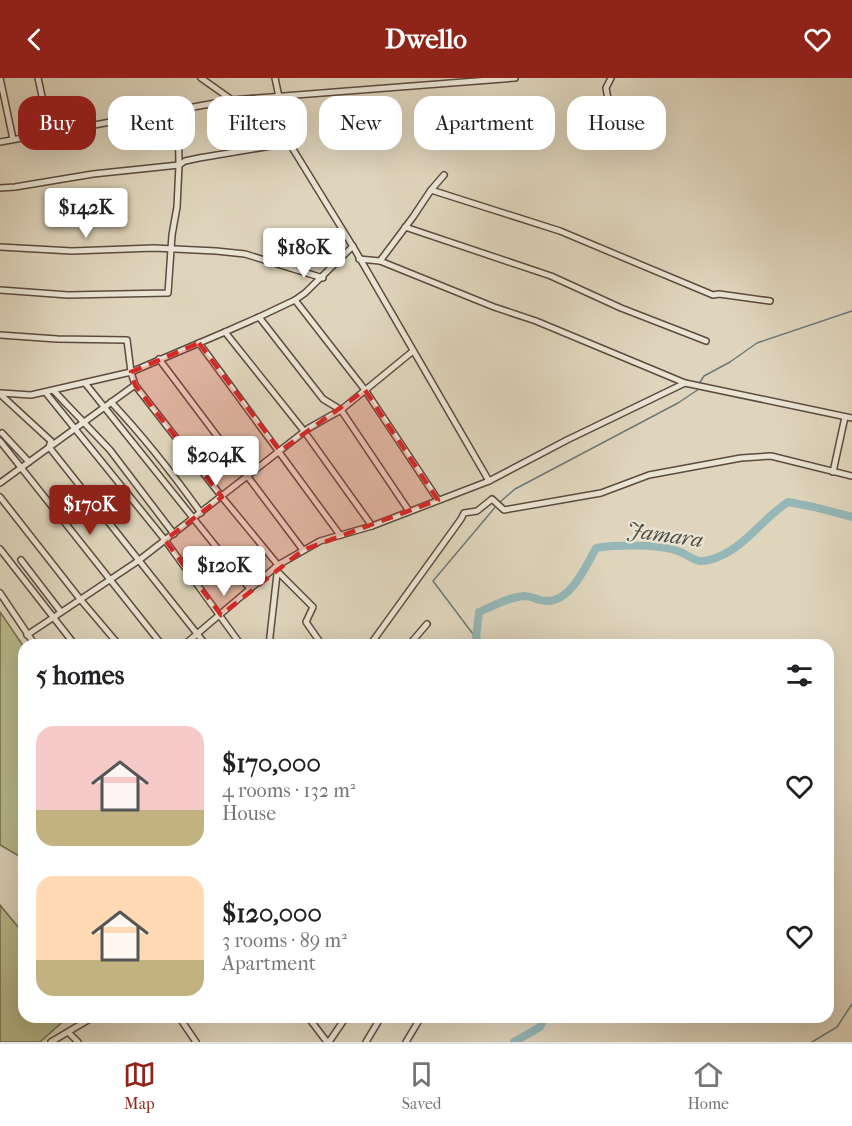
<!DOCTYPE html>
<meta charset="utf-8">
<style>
body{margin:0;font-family:"IM FELL French Canon",serif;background:#f6f6f6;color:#202124;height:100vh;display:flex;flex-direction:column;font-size:22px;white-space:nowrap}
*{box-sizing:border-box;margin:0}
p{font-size:20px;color:#757577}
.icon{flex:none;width:33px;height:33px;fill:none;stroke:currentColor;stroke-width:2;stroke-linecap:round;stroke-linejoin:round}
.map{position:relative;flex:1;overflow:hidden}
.details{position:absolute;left:18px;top:561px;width:816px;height:384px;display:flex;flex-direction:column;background:#fff;border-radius:18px;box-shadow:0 6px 24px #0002}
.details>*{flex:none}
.hud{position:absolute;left:18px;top:18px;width:816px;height:54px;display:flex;gap:12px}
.price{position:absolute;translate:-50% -51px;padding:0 14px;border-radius:6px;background:#fff;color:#222;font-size:20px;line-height:39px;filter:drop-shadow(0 2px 3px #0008)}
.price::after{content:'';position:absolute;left:50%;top:36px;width:18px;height:14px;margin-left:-9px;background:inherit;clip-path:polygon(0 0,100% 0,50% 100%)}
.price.current{background:#8f2418;color:#fff}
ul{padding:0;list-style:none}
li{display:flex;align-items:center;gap:18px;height:150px;padding:0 18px}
li span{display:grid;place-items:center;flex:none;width:168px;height:120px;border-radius:18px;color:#555}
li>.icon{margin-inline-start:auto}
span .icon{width:72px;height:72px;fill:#fffc;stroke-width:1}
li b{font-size:26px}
h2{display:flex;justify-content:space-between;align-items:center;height:72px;padding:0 18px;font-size:26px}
.tag{padding:0 21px;border-radius:18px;background:#fff;box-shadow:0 6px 24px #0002;font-size:21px;line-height:54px}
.tag.current{background:#8f2418;color:#fff}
header{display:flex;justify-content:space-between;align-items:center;height:78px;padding:0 18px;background:#8f2418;color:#fff;font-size:27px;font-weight:700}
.menu{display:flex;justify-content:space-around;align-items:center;height:84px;border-top:2px solid #e0e0e0;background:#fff;font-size:16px;color:#757577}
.menu a{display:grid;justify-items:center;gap:3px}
.menu .current{color:#8f2418}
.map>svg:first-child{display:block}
.green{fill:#b8bb8c;stroke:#746c50;stroke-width:1.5}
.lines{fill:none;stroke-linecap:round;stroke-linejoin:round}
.stream{stroke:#6d7976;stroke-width:1.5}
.river{stroke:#95b7b7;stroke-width:8}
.minor-casing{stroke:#5c4b3e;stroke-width:8}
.minor{stroke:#eae4d3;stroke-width:5}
.marked{fill:#d62828;fill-opacity:0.2;stroke:#d62828;stroke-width:4.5;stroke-dasharray:12 8;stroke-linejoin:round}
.labels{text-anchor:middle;stroke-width:4.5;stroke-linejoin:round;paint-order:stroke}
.water-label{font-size:22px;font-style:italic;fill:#4f4b45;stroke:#eae4d3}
</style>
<header><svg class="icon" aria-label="back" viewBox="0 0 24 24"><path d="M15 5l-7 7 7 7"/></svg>Dwello<svg class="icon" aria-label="heart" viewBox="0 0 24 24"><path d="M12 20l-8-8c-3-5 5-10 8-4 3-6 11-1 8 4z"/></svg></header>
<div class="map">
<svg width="852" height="964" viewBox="0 0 852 964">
<rect width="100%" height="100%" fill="#dfd5bc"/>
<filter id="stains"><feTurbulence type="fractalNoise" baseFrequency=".00333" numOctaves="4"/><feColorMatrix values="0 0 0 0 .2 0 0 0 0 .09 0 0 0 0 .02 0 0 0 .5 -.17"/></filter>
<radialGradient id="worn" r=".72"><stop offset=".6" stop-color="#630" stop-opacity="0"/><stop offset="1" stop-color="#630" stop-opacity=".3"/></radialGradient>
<g class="green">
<path d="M 0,534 L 24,569 L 24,781 L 0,767 Z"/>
<path d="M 0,827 L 24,856 L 24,939 L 68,939 L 40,964 L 0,964 Z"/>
</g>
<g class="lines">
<g class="stream">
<path d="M 698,307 L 704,298 L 730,284 L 757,265 L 852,233"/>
<path d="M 500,424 L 515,411 L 678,325 L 699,311"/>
<path d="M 476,560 L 433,503 L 497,427"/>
<path d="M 812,964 L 837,949 L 852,926"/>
</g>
<g class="river">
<path d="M 480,567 L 476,560 L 479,534 C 493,528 509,519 524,518 C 532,518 539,523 547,523 C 570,524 587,487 596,470 C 617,467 654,466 675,472 C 695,478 693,489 718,479 C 746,468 763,440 788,424 L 814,429 L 852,439"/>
<path d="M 514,964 L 540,949 L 545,939"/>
</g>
<defs>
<g id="minor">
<path d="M 0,0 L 13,61"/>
<path d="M 38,0 L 50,55"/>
<path d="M 201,0 L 232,22 L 272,42 L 288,63 L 355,172 L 489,403"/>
<path d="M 275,0 L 279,19"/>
<path d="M 611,0 L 606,10 L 612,43"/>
<path d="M 0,64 L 232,22 L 515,0"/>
<path d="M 0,110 L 15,109 L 93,96 L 179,87 L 185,83 L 199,80 L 289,65"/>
<path d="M 431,112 L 560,153 L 713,217 L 719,216 L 770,223"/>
<path d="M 405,149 L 551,198 L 621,230 L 706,263"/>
<path d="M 0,169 L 72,173 L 154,170 L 216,173 L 245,176 L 323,200"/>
<path d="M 359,181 L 380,183 L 494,229 L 536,243 L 685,305 L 852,340"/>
<path d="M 380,183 L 413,139 L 431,112 L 444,97"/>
<path d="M 0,212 L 68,217 L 168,215 L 172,157 L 177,129 L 179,87 L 178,31"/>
<path d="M 295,222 L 365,312 L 438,422"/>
<path d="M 259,239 L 295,222 L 305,215 L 353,168"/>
<path d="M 225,254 L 259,239 L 323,321 L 341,332 L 409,433"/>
<path d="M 0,257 L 57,261 L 127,262 L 131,294 L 31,317 L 1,315"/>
<path d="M 199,265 L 340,457"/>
<path d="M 159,281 L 303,472"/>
<path d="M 85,305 L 250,511"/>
<path d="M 54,313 L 110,372 L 174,456"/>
<path d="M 46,315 L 165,462 L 241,567"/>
<path d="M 0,316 L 51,363 L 49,369 L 206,567"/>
<path d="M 111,324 C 144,359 173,396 201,435"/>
<path d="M 2,355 L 29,384"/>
<path d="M 0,363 L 162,567"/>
<path d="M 833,394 L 845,339"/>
<path d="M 0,405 L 135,307"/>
<path d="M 0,419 L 80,521 L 119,567"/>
<path d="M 0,471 L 75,567"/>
<path d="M 21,482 L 61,534"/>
<path d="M 277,493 L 313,529 L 306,544 L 322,567"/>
<path d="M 0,515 L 35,567"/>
<path d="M 27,557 L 138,483 L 309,350 L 341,332 L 413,273"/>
<path d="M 184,567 L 278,487 L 222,419 L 135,307 L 131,294 L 225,254 L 304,353 L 372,448"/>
<path d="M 269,567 L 278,487 L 320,463 L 372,448 L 489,403 L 567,362 L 685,305"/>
<path d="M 370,567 L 461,441 L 464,435 L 477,433 L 492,421 L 504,432 L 601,415 L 649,397 L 741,380 L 771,378 L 852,398"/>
<path d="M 409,567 L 427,546"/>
<path d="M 179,939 L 196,964"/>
<path d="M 308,939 L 327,964"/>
<path d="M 69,955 L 78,964"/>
<path d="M 51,964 L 93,939"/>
<path d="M 329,964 L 346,939"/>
<path d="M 366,964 L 381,939"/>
<path d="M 406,964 L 421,939"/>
</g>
</defs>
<use href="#minor" class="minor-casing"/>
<use href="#minor" class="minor"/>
</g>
<path class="marked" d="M 199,265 L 280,373 L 365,312 L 438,422 L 303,472 L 221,537 L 165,462 L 222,419 L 135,307 L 131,294 Z"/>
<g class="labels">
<g class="water-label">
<text transform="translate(665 456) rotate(8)" y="8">Jamara</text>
</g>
</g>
<rect width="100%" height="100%" filter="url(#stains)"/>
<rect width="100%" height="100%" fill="url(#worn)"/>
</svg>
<b class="price" style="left:86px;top:161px">$142K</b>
<b class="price" style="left:304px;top:201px">$180K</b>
<b class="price" style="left:216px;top:409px">$204K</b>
<b class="price current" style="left:90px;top:458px">$170K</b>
<b class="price" style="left:224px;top:519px">$120K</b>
<div class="hud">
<a class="tag current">Buy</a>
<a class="tag">Rent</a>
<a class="tag">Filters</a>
<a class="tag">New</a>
<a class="tag">Apartment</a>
<a class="tag">House</a>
</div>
<section class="details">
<h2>5 homes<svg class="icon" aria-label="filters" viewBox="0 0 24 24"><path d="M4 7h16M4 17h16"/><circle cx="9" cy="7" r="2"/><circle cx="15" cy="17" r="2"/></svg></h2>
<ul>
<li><span style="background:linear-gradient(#f6c9c9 70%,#c2b280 0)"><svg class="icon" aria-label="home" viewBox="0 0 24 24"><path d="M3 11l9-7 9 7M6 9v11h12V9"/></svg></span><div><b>$170,000</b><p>4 rooms · 132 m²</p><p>House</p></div><svg class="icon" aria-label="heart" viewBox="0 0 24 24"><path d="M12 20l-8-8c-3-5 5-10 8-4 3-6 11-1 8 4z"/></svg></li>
<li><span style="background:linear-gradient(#ffd9b3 70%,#c2b280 0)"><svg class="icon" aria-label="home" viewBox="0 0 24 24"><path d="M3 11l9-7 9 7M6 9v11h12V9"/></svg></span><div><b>$120,000</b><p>3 rooms · 89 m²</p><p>Apartment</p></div><svg class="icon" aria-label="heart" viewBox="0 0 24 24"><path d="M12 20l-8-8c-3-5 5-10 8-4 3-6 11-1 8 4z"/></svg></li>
</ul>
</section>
</div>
<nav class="menu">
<a class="current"><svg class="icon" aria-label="map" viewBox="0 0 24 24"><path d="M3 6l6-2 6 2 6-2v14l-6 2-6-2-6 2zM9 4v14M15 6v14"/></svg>Map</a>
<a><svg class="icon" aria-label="saved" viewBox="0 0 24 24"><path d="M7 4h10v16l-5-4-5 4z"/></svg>Saved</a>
<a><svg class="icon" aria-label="home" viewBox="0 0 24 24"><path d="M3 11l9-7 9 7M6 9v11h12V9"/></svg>Home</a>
</nav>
